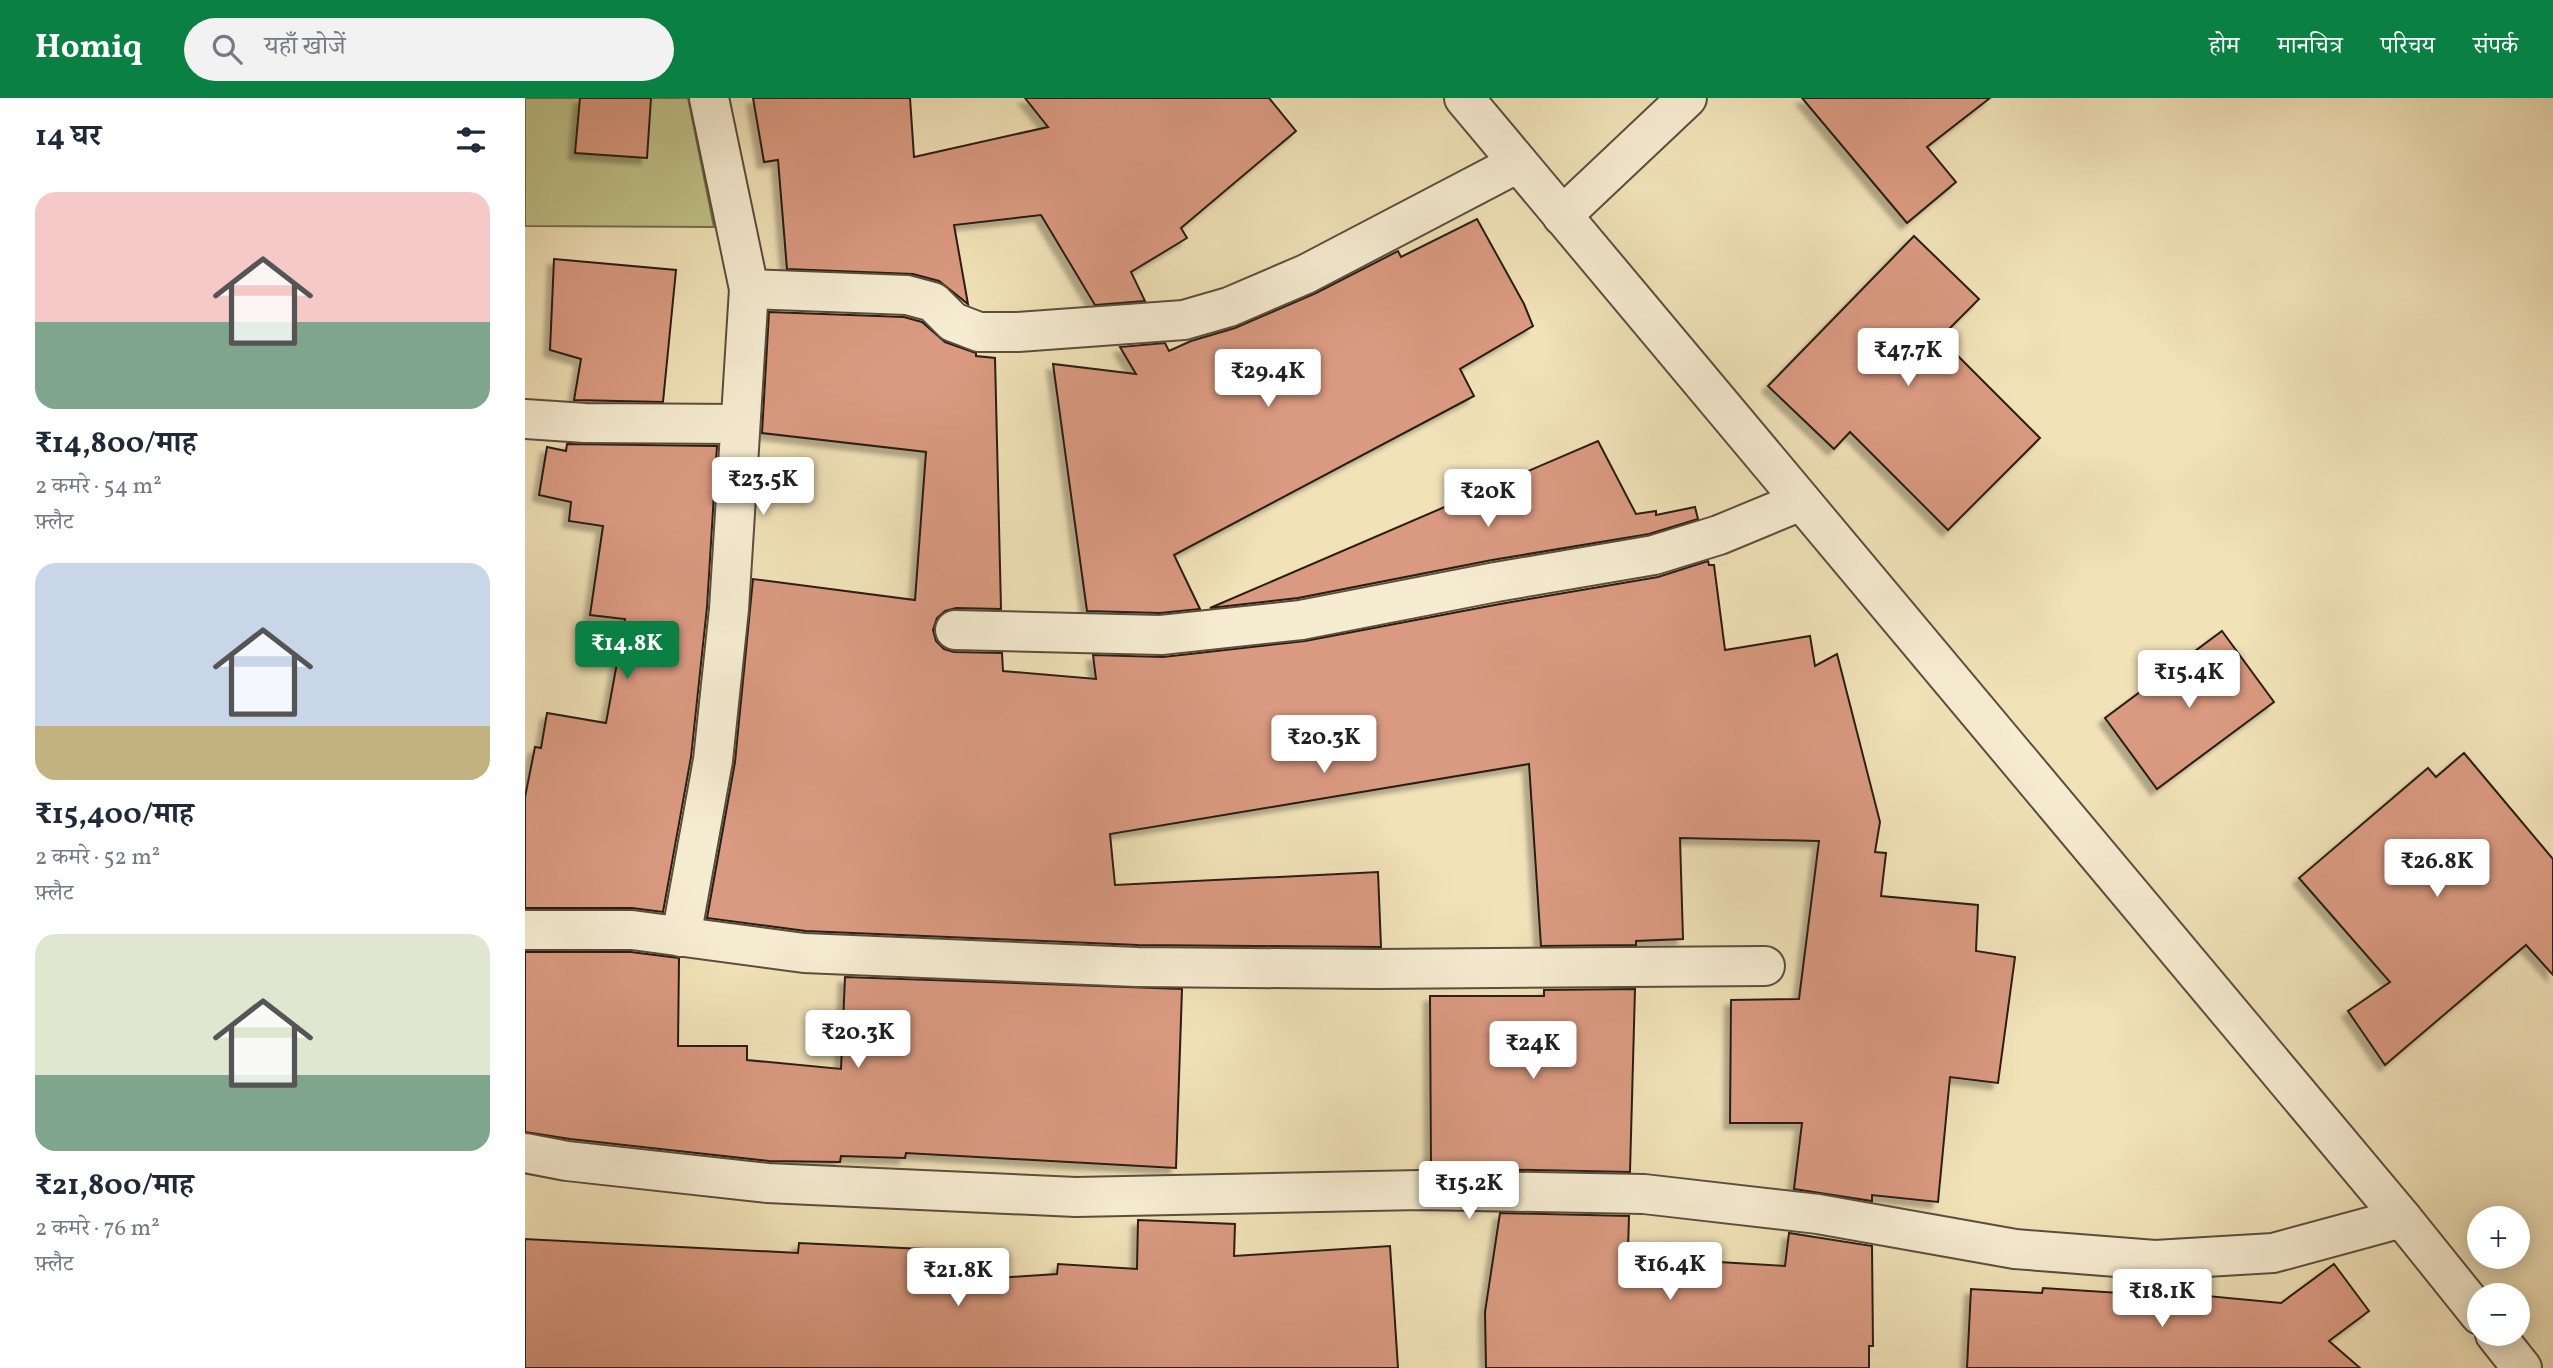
<!DOCTYPE html>
<html lang="hi">
<meta charset="utf-8">
<style>
body{margin:0;font-family:Vollkorn,"Noto Serif Devanagari",serif;background:#f2f2f3;color:#1f2937;height:100vh;display:flex;flex-direction:column;font-size:26px;white-space:nowrap}
*{box-sizing:border-box;margin:0}
p{font-size:23px;color:#747a83}
.icon{flex:none;width:38px;height:38px;fill:none;stroke:currentColor;stroke-width:2;stroke-linecap:round;stroke-linejoin:round}
.map{position:relative;flex:1;overflow:hidden}
.panel{display:flex;flex-direction:column;background:#fff;width:525px}
.panel>*{flex:none}
.fabs{position:absolute;left:1942px;top:1108px;display:grid;gap:14px}
.fabs a{display:grid;place-items:center;width:63px;height:63px;border-radius:50%;background:#fff;box-shadow:0 4px 18px #0003;font-size:35px}
.price{position:absolute;translate:-50% -60px;padding:0 16px;border-radius:7px;background:#fff;color:#222;font-size:23px;line-height:46px;filter:drop-shadow(0 2px 4px #0008)}
.price::after{content:'';position:absolute;left:50%;top:42px;width:21px;height:16px;margin-left:-10px;background:inherit;clip-path:polygon(0 0,100% 0,50% 100%)}
.price.current{background:#0b8043;color:#fff}
ul{padding:0;list-style:none}
li{display:grid;align-content:center;gap:14px;height:371px;padding:0 35px}
li span{display:grid;place-items:center;height:217px;border-radius:21px;color:#555}
li>.icon{margin-inline-start:auto}
span .icon{width:126px;height:126px;fill:#fffc;stroke-width:1}
li b{font-size:30px}
h2{display:flex;justify-content:space-between;align-items:center;height:84px;padding:0 35px;font-size:30px}
header{display:flex;align-items:center;gap:42px;box-sizing:border-box;height:98px;padding:0 35px;background:#0b8043;color:#fff}
header strong{font-size:33px}
nav{display:flex;gap:38px;margin-inline-start:auto;font-size:24px}
.search{width:490px;height:63px;background:#f2f2f3;display:flex;align-items:center;gap:18px;box-sizing:border-box;padding:0 24px;border-radius:38px;color:#747a83;font-size:26px}
main{display:flex;flex:1;min-height:0}
.map>svg:first-child{display:block}
.green{fill:#c0c28a;stroke:#74704e;stroke-width:2}
.building{fill:#da9a81;stroke:#291d12;stroke-width:2;filter:url(#shadow)}
.lines{fill:none;stroke-linecap:round;stroke-linejoin:round}
.minor-casing{stroke:#5b4e3c;stroke-width:42}
.tertiary-casing{stroke:#5b4e3c;stroke-width:42}
.minor{stroke:#f6ecd1;stroke-width:38}
.tertiary{stroke:#f6ecd1;stroke-width:38}
</style>
<header>
<strong>Homiq</strong>
<div class="search"><svg class="icon" aria-label="search" viewBox="0 0 24 24"><circle cx="10" cy="10" r="6"/><path d="M15 15l6 6"/></svg>यहाँ खोजें</div>
<nav><a>होम</a><a>मानचित्र</a><a>परिचय</a><a>संपर्क</a></nav>
</header>
<main>
<section class="panel">
<h2>14 घर<svg class="icon" aria-label="filters" viewBox="0 0 24 24"><path d="M4 7h16M4 17h16"/><circle cx="9" cy="7" r="2"/><circle cx="15" cy="17" r="2"/></svg></h2>
<ul>
<li><span style="background:linear-gradient(#f6c9c9 60%,#7fa58c 0)"><svg class="icon" aria-label="home" viewBox="0 0 24 24"><path d="M3 11l9-7 9 7M6 9v11h12V9"/></svg></span><div><b>₹14,800/माह</b><p>2 कमरे · 54 m²</p><p>फ़्लैट</p></div></li>
<li><span style="background:linear-gradient(#c9d6e8 75%,#c2b280 0)"><svg class="icon" aria-label="home" viewBox="0 0 24 24"><path d="M3 11l9-7 9 7M6 9v11h12V9"/></svg></span><div><b>₹15,400/माह</b><p>2 कमरे · 52 m²</p><p>फ़्लैट</p></div></li>
<li><span style="background:linear-gradient(#dfe7d0 65%,#7fa58c 0)"><svg class="icon" aria-label="home" viewBox="0 0 24 24"><path d="M3 11l9-7 9 7M6 9v11h12V9"/></svg></span><div><b>₹21,800/माह</b><p>2 कमरे · 76 m²</p><p>फ़्लैट</p></div></li>
</ul>
</section>
<div class="map">
<svg width="2028" height="1270" viewBox="0 0 2028 1270">
<defs>
<filter id="shadow"><feDropShadow dx="-6" dy="6" stdDeviation="2" flood-color="#0004"/></filter>
</defs>
<rect width="100%" height="100%" fill="#f1e2b8"/>
<filter id="stains"><feTurbulence type="fractalNoise" baseFrequency=".00286" numOctaves="4"/><feColorMatrix values="0 0 0 0 .2 0 0 0 0 .09 0 0 0 0 .02 0 0 0 .5 -.17"/></filter>
<radialGradient id="worn" r=".72"><stop offset=".6" stop-color="#630" stop-opacity="0"/><stop offset="1" stop-color="#630" stop-opacity=".3"/></radialGradient>
<path class="green" d="M 0,0 L 163,0 L 189,129 L 0,128 Z"/>
<g class="building">
<path d="M 55,0 L 126,0 L 122,60 L 50,55 Z"/>
<path d="M 228,0 L 385,0 L 389,59 L 523,29 L 500,0 L 744,0 L 771,33 L 656,130 L 662,140 L 606,174 L 620,203 L 570,207 L 516,117 L 429,127 L 443,206 L 414,183 L 388,176 L 262,171 L 253,62 L 239,64 Z"/>
<path d="M 1277,0 L 1465,0 L 1402,49 L 1431,84 L 1382,125 Z"/>
<path d="M 952,121 L 999,206 L 1008,228 L 935,271 L 949,298 L 649,457 L 675,511 L 635,515 L 562,513 L 528,266 L 611,276 L 595,249 L 640,245 L 644,253 L 666,243 L 710,230 L 791,195 L 873,153 L 876,159 Z"/>
<path d="M 1389,138 L 1454,201 L 1415,240 L 1515,340 L 1423,432 L 1325,334 L 1309,351 L 1243,288 Z"/>
<path d="M 29,161 L 151,172 L 138,304 L 49,302 L 56,261 L 25,252 Z"/>
<path d="M 244,214 L 379,219 L 397,224 L 420,244 L 451,255 L 451,258 L 470,260 L 476,511 L 431,510 L 420,513 L 412,520 L 408,532 L 411,543 L 419,551 L 429,554 L 477,555 L 478,573 L 571,581 L 568,557 L 638,559 L 780,543 L 975,506 L 1133,479 L 1183,463 L 1184,467 L 1189,467 L 1200,552 L 1285,538 L 1290,568 L 1312,556 L 1355,724 L 1350,754 L 1361,755 L 1356,798 L 1453,807 L 1451,853 L 1490,859 L 1473,985 L 1425,979 L 1413,1104 L 1347,1097 L 1347,1103 L 1269,1091 L 1277,1025 L 1205,1025 L 1206,902 L 1274,901 L 1294,743 L 1155,740 L 1158,841 L 1111,843 L 1111,847 L 1016,848 L 1004,666 L 585,736 L 590,787 L 853,774 L 856,849 L 613,847 L 281,833 L 182,820 L 210,664 L 228,481 L 390,502 L 401,354 L 237,335 Z"/>
<path d="M 1073,343 L 1111,416 L 1131,413 L 1131,417 L 1170,409 L 1173,421 L 1124,436 L 967,462 L 773,500 L 685,510 Z"/>
<path d="M 42,346 L 192,348 L 182,509 L 166,659 L 138,814 L 107,810 L 0,810 L 0,699 L 10,649 L 16,650 L 22,615 L 81,625 L 100,521 L 65,517 L 78,428 L 44,423 L 46,404 L 14,397 L 22,349 L 41,353 Z"/>
<path d="M 1697,533 L 1749,604 L 1632,691 L 1580,620 Z"/>
<path d="M 1939,655 L 2028,761 L 2028,877 L 2001,847 L 1860,967 L 1823,913 L 1865,884 L 1774,780 L 1903,670 L 1911,679 Z"/>
<path d="M 0,854 L 106,854 L 154,860 L 153,948 L 222,948 L 222,962 L 316,971 L 320,879 L 657,891 L 651,1070 L 381,1055 L 380,1060 L 316,1058 L 315,1064 L 244,1063 L 45,1041 L 0,1034 Z"/>
<path d="M 1110,891 L 1105,1074 L 906,1070 L 905,898 L 1019,898 L 1019,892 Z"/>
<path d="M 975,1115 L 1104,1118 L 1103,1153 L 1162,1157 L 1161,1162 L 1260,1168 L 1264,1135 L 1347,1148 L 1348,1248 L 1344,1248 L 1344,1270 L 961,1270 L 960,1214 Z"/>
<path d="M 613,1122 L 710,1126 L 709,1158 L 865,1148 L 873,1270 L 0,1270 L 0,1141 L 273,1155 L 274,1145 L 398,1151 L 397,1173 L 438,1173 L 438,1182 L 532,1176 L 533,1166 L 612,1171 Z"/>
<path d="M 1809,1166 L 1844,1213 L 1804,1243 L 1835,1270 L 1442,1270 L 1446,1191 L 1517,1195 L 1518,1190 L 1672,1200 L 1672,1197 L 1756,1205 Z"/>
</g>
<g class="lines">
<defs>
<g id="minor">
<path d="M 1037,118 L 1162,0"/>
<path d="M 224,191 L 382,197 L 408,204 L 428,224 L 454,234 L 493,234 L 659,222 L 704,209 L 781,176 L 993,65"/>
<path d="M 0,321 L 60,325 L 214,326"/>
<path d="M 430,532 L 636,537 L 776,522 L 971,484 L 1129,457 L 1194,437 L 1276,403"/>
<path d="M 0,832 L 107,832 L 279,855 L 612,869 L 851,871 L 1240,868"/>
<path d="M 156,839 L 188,662 L 204,511 L 224,191 L 184,0"/>
<path d="M 0,1055 L 42,1063 L 242,1085 L 551,1099 L 896,1092 L 1119,1096 L 1293,1116 L 1490,1151 L 1630,1162 L 1748,1155 L 1877,1120"/>
</g>
<g id="tertiary">
<path d="M 939,0 L 1877,1120 L 1955,1217"/>
<path d="M 1970,1236 L 1997,1270"/>
</g>
</defs>
<use href="#minor" class="minor-casing"/>
<use href="#tertiary" class="tertiary-casing"/>
<use href="#minor" class="minor"/>
<use href="#tertiary" class="tertiary"/>
</g>
<rect width="100%" height="100%" filter="url(#stains)"/>
<rect width="100%" height="100%" fill="url(#worn)"/>
</svg>
<div class="fabs">
<a>+</a>
<a>−</a>
</div>
<b class="price" style="left:1383px;top:290px">₹47.7K</b>
<b class="price" style="left:743px;top:311px">₹29.4K</b>
<b class="price" style="left:238px;top:419px">₹23.5K</b>
<b class="price" style="left:963px;top:431px">₹20K</b>
<b class="price current" style="left:102px;top:583px">₹14.8K</b>
<b class="price" style="left:1664px;top:612px">₹15.4K</b>
<b class="price" style="left:799px;top:677px">₹20.3K</b>
<b class="price" style="left:1912px;top:801px">₹26.8K</b>
<b class="price" style="left:333px;top:972px">₹20.3K</b>
<b class="price" style="left:1008px;top:983px">₹24K</b>
<b class="price" style="left:944px;top:1123px">₹15.2K</b>
<b class="price" style="left:1145px;top:1204px">₹16.4K</b>
<b class="price" style="left:433px;top:1210px">₹21.8K</b>
<b class="price" style="left:1637px;top:1231px">₹18.1K</b>
</div>
</main>
